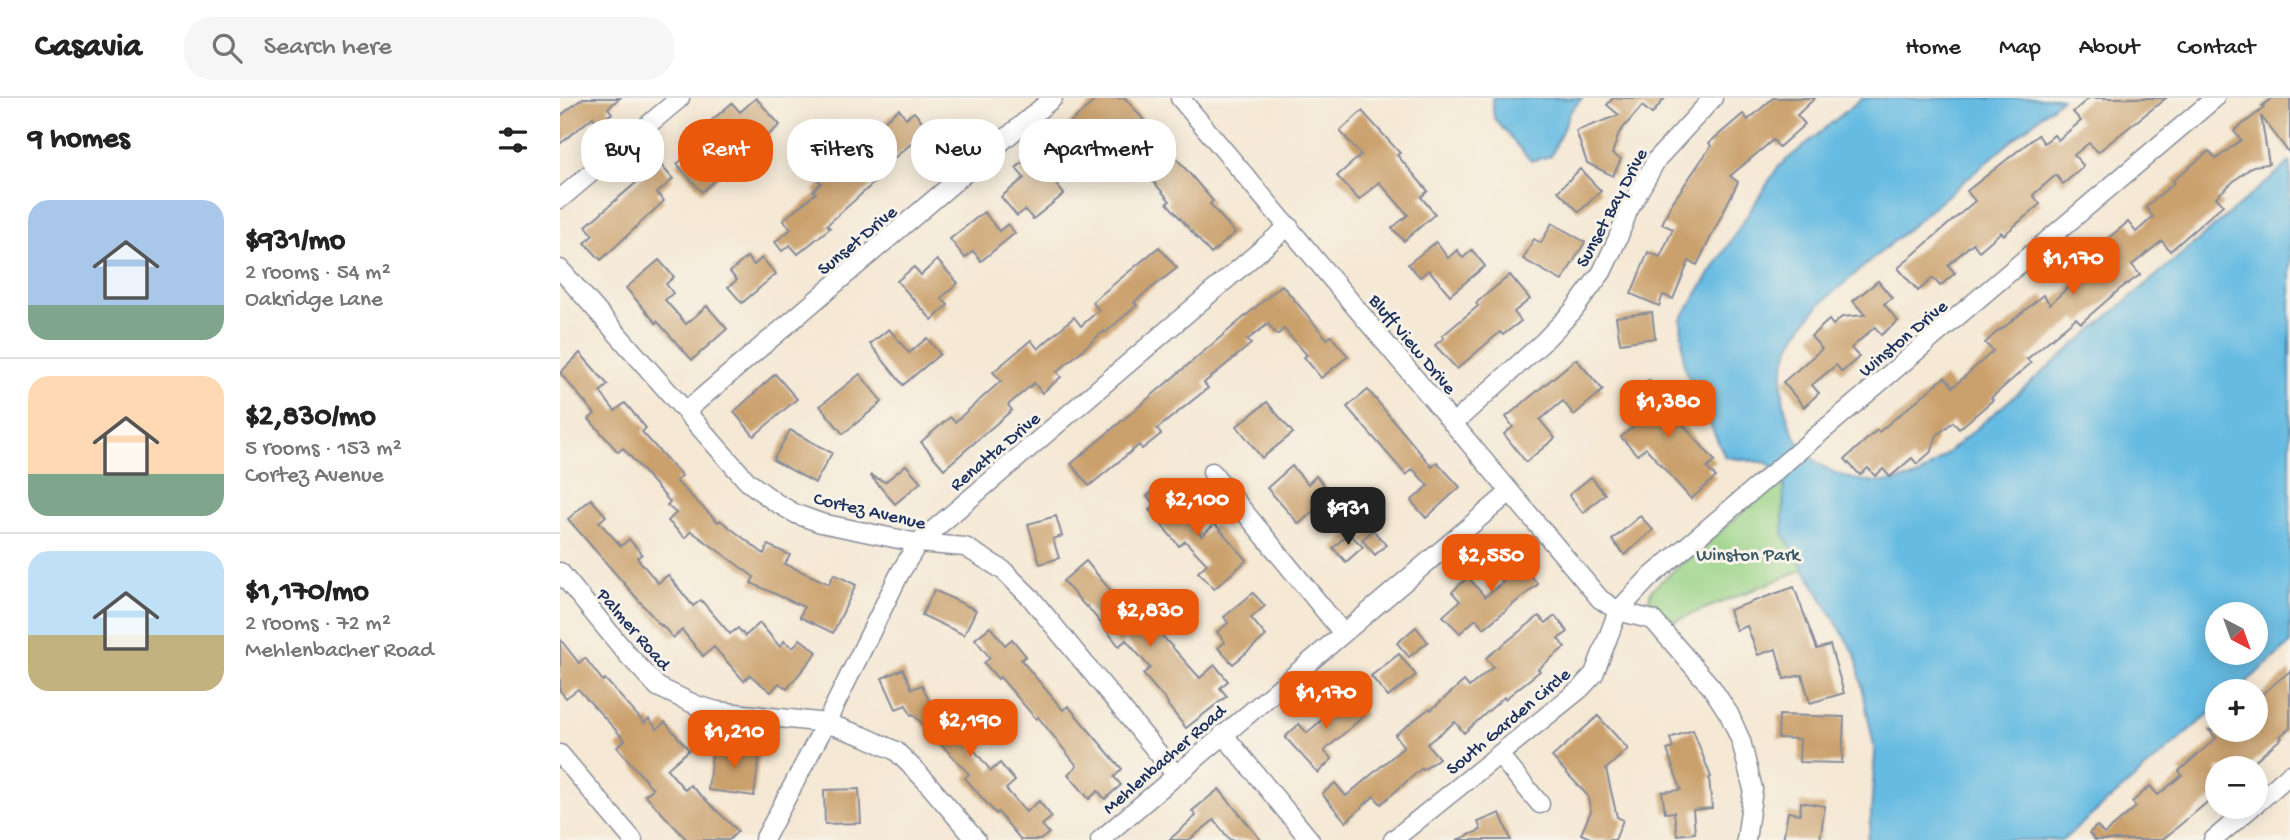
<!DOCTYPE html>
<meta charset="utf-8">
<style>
body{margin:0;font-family:"Gochi Hand",sans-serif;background:#f6f6f6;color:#222;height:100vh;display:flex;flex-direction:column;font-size:26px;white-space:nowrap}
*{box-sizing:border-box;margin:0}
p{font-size:23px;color:#767676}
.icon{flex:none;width:38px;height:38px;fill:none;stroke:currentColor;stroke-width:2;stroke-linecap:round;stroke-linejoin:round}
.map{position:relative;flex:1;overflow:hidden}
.details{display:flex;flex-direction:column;background:#fff;width:560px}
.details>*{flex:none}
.banner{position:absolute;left:21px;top:21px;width:665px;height:63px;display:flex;gap:14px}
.needle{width:46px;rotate:139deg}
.controls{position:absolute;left:1645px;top:504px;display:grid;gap:14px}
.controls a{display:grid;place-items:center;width:63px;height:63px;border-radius:50%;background:#fff;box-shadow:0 4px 18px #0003;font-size:35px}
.price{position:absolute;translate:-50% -60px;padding:0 16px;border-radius:14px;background:#ea580c;color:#fff;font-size:23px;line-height:46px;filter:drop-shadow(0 2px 4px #0008)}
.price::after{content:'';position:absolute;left:50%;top:42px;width:21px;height:16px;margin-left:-10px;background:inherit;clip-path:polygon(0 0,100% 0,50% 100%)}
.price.on{background:#222;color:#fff}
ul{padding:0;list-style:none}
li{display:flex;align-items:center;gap:21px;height:175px;padding:0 28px}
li+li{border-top:2px solid #e0e0e0}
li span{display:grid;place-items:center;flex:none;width:196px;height:140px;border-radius:21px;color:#555}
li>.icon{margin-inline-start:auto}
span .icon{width:84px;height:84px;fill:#fffc;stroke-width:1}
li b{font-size:30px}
h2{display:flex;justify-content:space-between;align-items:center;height:84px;padding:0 28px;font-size:30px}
.chip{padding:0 24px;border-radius:28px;background:#fff;box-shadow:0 4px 18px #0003;font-size:24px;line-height:63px}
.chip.on{background:#ea580c;color:#fff}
header{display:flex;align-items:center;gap:42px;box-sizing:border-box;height:98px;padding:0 35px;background:#fff;border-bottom:2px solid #e0e0e0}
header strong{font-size:33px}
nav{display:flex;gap:38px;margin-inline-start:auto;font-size:24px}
.search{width:490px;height:63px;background:#f6f6f6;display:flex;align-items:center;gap:18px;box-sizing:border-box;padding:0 24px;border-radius:28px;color:#767676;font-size:26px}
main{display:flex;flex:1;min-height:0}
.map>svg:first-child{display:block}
.green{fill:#9ad387;stroke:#5a8172;stroke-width:2}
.water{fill:#66bbe2;stroke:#4075a0;stroke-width:2;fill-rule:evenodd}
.building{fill:#caa06c}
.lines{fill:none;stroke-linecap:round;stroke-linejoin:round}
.minor-casing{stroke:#888c99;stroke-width:21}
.minor{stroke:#fff;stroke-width:18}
.labels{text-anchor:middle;stroke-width:6;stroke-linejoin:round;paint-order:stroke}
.street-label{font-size:19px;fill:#1b2f5e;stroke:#f7f3e8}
.park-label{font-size:19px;fill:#3b5868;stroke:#f7f3e8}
</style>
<header>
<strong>Casavia</strong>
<div class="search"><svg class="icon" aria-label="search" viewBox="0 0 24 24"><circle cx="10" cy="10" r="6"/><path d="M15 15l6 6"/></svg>Search here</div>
<nav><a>Home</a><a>Map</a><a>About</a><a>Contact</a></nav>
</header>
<main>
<section class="details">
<h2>9 homes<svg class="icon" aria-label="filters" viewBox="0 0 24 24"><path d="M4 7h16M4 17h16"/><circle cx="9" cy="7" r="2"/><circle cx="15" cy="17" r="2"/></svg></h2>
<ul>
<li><span style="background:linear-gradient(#a9c7e8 75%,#7fa58c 0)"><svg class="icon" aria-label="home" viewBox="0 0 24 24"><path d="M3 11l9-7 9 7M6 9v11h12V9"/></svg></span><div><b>$931/mo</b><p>2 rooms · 54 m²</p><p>Oakridge Lane</p></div></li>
<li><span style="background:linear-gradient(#ffd9b3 70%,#7fa58c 0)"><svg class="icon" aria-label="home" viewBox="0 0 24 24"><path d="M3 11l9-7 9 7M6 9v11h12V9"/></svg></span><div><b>$2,830/mo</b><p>5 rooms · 153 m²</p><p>Cortez Avenue</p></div></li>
<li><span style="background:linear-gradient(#bfe0f5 60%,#c2b280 0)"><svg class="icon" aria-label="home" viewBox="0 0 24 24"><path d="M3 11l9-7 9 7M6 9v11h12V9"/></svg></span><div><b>$1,170/mo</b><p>2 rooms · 72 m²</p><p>Mehlenbacher Road</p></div></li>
</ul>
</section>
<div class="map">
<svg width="1730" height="742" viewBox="0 0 1730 742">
<rect width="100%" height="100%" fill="#f7f3e8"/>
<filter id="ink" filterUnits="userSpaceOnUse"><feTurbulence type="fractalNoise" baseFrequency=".0143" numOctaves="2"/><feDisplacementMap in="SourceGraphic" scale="14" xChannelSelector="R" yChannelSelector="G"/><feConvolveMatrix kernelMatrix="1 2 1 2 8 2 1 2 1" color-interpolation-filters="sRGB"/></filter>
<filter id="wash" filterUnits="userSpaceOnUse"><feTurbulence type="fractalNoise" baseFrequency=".00686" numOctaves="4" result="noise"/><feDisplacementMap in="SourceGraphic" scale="28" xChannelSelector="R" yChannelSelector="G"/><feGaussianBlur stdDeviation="1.57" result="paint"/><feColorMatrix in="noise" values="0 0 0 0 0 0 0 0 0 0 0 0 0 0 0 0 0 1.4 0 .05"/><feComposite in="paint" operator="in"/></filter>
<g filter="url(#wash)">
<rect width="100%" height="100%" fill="#f5e8d4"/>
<path class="green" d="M 1222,381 L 1224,386 L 1223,435 L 1245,471 L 1109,525 C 1096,515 1084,508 1092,491 Z"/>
<g class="water">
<path d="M 932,0 L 1022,0 L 1010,14 L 991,58 L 971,63 L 934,20 Z"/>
<path d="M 1302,0 L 1502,0 L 1262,204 C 1248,220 1234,236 1227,257 C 1215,292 1227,342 1258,365 C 1279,380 1309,387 1335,383 C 1341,381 1350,381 1356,379 C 1364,375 1371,368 1378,363 L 1730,64 L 1730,546 L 1676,593 L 1657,593 L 1657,609 L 1503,742 L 1307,742 L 1310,732 L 1315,654 L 1296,558 L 1223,435 L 1224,386 L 1208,365 L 1165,359 L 1124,269 L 1121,221 L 1218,69 ZM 1657,516 L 1696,516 L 1696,555 L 1657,555 Z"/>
</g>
<g id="blocks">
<g class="building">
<path d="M 23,0 L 60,0 L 48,10 L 52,15 L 38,26 L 33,19 L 0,46 L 0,18 Z"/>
<path d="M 196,0 L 220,27 L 196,48 L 188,39 L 169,56 L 175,64 L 142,94 L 117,66 L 134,51 L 125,42 L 142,27 L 144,29 L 172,5 L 180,14 Z"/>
<path d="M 538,0 L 565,0 L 653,103 L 650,106 L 675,135 L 651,156 L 607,105 L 610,103 L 556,40 L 542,53 L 528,37 L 520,44 L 506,28 Z"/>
<path d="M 1053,0 L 1105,0 L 1092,16 L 1082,8 L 1059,35 L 1052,56 L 1061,61 L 1053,78 L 1027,65 L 1016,33 L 1059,17 L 1047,7 Z"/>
<path d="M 1213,0 L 1255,0 L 1237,17 L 1245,26 L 1219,49 L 1213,42 L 1170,78 L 1178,84 L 1137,167 L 1129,163 L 1113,201 L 1103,197 L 1099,208 L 1071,196 L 1088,154 L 1100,159 L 1113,131 L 1102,126 L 1110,108 L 1151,48 L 1149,45 L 1183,16 L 1188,22 Z"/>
<path d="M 1529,0 L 1606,0 L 1538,54 L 1529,45 L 1514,57 L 1523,67 L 1522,70 L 1503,86 L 1496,77 L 1473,97 L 1480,106 L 1444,137 L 1441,134 L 1419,153 L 1413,145 L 1388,167 L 1395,175 L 1380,188 L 1373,180 L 1358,193 L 1338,170 L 1415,103 L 1407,93 L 1478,37 L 1484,45 L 1494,37 L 1498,42 L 1521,23 L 1513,14 Z"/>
<path d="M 1712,0 L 1730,0 L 1730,56 L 1701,18 L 1709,66 L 1693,68 L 1674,83 L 1656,99 L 1663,107 L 1610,153 L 1602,143 L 1572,167 L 1580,177 L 1560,191 L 1521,225 L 1516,220 L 1467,261 L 1471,265 L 1431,300 L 1433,302 L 1399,331 L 1393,324 L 1377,337 L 1372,353 L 1357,366 L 1352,360 L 1330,379 L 1323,371 L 1315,378 L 1308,370 L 1300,377 L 1285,361 L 1317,332 L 1319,334 L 1385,279 L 1393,289 L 1433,253 L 1425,245 L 1440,231 L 1441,232 L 1483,197 L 1490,206 L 1515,183 L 1507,174 L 1568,124 L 1576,134 L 1593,119 L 1586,109 L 1614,85 L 1612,83 L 1649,53 L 1656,61 L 1681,42 L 1674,33 L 1704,10 L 1702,8 Z"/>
<path d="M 339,11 L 346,20 L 354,14 L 369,31 L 328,65 L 306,38 Z"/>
<path d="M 802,13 L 840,55 L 837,57 L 868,93 L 861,99 L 875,116 L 844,143 L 832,130 L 848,117 L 819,84 L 799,102 L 777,78 L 801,57 L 780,33 Z"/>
<path d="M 277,56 L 285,64 L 293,57 L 316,83 L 267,127 L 270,130 L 238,156 L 230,147 L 222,153 L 215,144 L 231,131 L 223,122 L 256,95 L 253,93 L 261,85 L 254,77 Z"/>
<path d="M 472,57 L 504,96 L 473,121 L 465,112 L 457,118 L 441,99 L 464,80 L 456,70 Z"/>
<path d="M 99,65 L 113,81 L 97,95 L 104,103 L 41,162 L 25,145 L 33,137 L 26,128 Z"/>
<path d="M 1020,71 L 1041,93 L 1019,114 L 998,93 Z"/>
<path d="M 424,114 L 439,133 L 448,126 L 455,135 L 421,163 L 413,153 L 405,160 L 390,141 Z"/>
<path d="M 992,125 L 1025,144 L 1002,183 L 963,161 L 974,141 L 981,145 Z"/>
<path d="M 876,144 L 888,160 L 897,152 L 903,160 L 912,152 L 925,168 L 890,197 L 869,172 L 860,179 L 848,166 Z"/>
<path d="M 599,149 L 617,170 L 574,204 L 577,207 L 545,235 L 544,233 L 497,274 L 501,279 L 482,295 L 474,285 L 448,307 L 452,312 L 384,371 L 361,344 L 390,319 L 395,324 L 441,283 L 433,274 L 471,242 L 478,251 L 514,219 L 521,228 L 539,212 L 532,204 Z"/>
<path d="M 187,159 L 194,167 L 202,160 L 216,176 L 182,205 L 168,189 L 177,182 L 170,174 Z"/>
<path d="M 99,162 L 114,179 L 106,186 L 113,195 L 105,202 L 126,226 L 147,208 L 167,231 L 132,262 L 97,223 L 96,225 L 66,190 Z"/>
<path d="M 377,162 L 398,185 L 381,200 L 388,207 L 372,222 L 337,183 L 354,169 L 361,177 Z"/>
<path d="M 950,177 L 970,201 L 954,214 L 961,223 L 943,237 L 940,234 L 897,271 L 875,247 L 884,240 L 882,238 L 918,208 L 916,205 Z"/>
<path d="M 1318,183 L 1332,200 L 1324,206 L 1338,223 L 1321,237 L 1315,229 L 1291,250 L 1299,259 L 1282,274 L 1276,267 L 1252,287 L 1259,295 L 1244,309 L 1223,284 L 1262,251 L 1251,238 L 1269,222 L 1273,227 L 1282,219 L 1305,217 L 1293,203 Z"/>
<path d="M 722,187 L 767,241 L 771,238 L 788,258 L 761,280 L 744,259 L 747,257 L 724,231 L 717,237 L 708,226 L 687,242 L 691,246 L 644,285 L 648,290 L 597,331 L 601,336 L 582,351 L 579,347 L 529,388 L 511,366 Z"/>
<path d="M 1092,214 L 1095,240 L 1060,245 L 1056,219 Z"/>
<path d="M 329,231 L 349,255 L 367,240 L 380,256 L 343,287 L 310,246 Z"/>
<path d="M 20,255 L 48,287 L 40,294 L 55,313 L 65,305 L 86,330 L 82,334 L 122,378 L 116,383 L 158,424 L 160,422 L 204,456 L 208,447 L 230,457 L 225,466 L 269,486 L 274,476 L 296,487 L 273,535 L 240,519 L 244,509 L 191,485 L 194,479 L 131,433 L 125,440 L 108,423 L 116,415 L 107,407 L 110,404 L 63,350 L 58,354 L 29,321 L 35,316 L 0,275 Z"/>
<path d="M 1016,261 L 1043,292 L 1014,317 L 1003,303 L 980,322 L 995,340 L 966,364 L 944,336 L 953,329 L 946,319 Z"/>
<path d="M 215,276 L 237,301 L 194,338 L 174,314 Z"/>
<path d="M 300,276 L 322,304 L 283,336 L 260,308 Z"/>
<path d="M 1089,282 L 1121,318 L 1118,321 L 1155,363 L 1147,370 L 1156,379 L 1131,401 L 1086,350 L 1077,357 L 1061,339 L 1079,324 L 1062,306 Z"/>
<path d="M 808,292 L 872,369 L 877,364 L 900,389 L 866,420 L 851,403 L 868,388 L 853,371 L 846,377 L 787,309 Z"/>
<path d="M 707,304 L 733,335 L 702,360 L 677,328 Z"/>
<path d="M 230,332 L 272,355 L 255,385 L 213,362 Z"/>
<path d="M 346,367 L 361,384 L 335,406 L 310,377 L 325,384 Z"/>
<path d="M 732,368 L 748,386 L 756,378 L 772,396 L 739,426 L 707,390 Z"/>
<path d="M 1031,379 L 1045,396 L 1023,415 L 1009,397 Z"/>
<path d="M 603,384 L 619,401 L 614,406 L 642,438 L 655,426 L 687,462 L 654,491 L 638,474 L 647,466 L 625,443 L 619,448 L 589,412 L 595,407 L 587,398 Z"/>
<path d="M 31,401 L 46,418 L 39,424 L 61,448 L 69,441 L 82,456 L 77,460 L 98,485 L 108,477 L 133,508 L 141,502 L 170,536 L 178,530 L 185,538 L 200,525 L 220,549 L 224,543 L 233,550 L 240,541 L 257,554 L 227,591 L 219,585 L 211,594 L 190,577 L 184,583 L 154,549 L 143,558 L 122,532 L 113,540 L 102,527 L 101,528 L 8,421 Z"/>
<path d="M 496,418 L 502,438 L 493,441 L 499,460 L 480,466 L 468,426 Z"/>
<path d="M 1080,418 L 1093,432 L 1065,457 L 1052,442 Z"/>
<path d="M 813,432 L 826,447 L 815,457 L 802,442 Z"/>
<path d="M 789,435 L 803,449 L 786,464 L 773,450 Z"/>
<path d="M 948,450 L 978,486 L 924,530 L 916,521 L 900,535 L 883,518 L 900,503 L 892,494 L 908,479 L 925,499 L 943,484 L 928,466 Z"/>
<path d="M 526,463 L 556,499 L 561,495 L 594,536 L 598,533 L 640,580 L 655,567 L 668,583 L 660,590 L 667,598 L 626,630 L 607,606 L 608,605 L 583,576 L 590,570 L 566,542 L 559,548 L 527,508 L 526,509 L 503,483 Z"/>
<path d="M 1234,489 L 1257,551 L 1270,547 L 1284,595 L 1250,605 L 1242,577 L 1224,581 L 1216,551 L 1198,557 L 1187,528 L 1176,532 L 1169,512 Z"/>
<path d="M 374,492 L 416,512 L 404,537 L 362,517 Z"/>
<path d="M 693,495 L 705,508 L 691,520 L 706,538 L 673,566 L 658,550 L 665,544 L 657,534 L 668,525 L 664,519 Z"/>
<path d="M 979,518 L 986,525 L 995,518 L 1008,534 L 998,541 L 1005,549 L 978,571 L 980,573 L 945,601 L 944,599 L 904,635 L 895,624 L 867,646 L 879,660 L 863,672 L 862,670 L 821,706 L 814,698 L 786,724 L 762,696 L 775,685 L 786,698 L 844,649 L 835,637 L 870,610 L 871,612 L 904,583 L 909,589 L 933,569 L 926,560 Z"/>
<path d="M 430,529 L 445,547 L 452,541 L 466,558 L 461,562 L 503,612 L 508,608 L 562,671 L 554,679 L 561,687 L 545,701 L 538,693 L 529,701 L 508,676 L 517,668 L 478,619 L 476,621 L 440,579 L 438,581 L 424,565 L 430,560 L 415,541 Z"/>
<path d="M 856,529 L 868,544 L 849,559 L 837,545 Z"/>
<path d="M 0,541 L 19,565 L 25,560 L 43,583 L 45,581 L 84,625 L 89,621 L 97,631 L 105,624 L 129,652 L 107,671 L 125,692 L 130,687 L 178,733 L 169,742 L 127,742 L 85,697 L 93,691 L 57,649 L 65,642 L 18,591 L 6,600 L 0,593 Z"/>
<path d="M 839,556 L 856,577 L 828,599 L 811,578 Z"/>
<path d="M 343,571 L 352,591 L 362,587 L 375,616 L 380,612 L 388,621 L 396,613 L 421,640 L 412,649 L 431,673 L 440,665 L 455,683 L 446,691 L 466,714 L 479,703 L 492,719 L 482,727 L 489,735 L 480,742 L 461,742 L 438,714 L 436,716 L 405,680 L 409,676 L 353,616 L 351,617 L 346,607 L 336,611 L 322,580 Z"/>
<path d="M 1730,573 L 1730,630 L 1720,638 L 1722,640 L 1686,670 L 1657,670 L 1657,696 L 1602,742 L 1535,742 L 1529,735 L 1537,728 L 1544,736 L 1576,709 L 1572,704 L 1590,688 L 1598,697 L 1622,677 L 1619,673 L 1656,640 L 1649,632 L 1696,632 L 1696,601 Z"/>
<path d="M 782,593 L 805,617 L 764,653 L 772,661 L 758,675 L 725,639 L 739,626 L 747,635 L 765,619 L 759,613 Z"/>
<path d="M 1219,617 L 1284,619 L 1282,665 L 1239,664 L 1240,641 L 1218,640 Z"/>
<path d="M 1038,618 L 1068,651 L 1046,671 L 1057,719 L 1063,722 L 1055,742 L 1035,742 L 1021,736 L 1031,713 L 1027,697 L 992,659 Z"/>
<path d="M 1133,632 L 1151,679 L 1149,680 L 1152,710 L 1133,712 L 1135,735 L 1117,737 L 1114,714 L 1105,715 L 1102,694 L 1121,692 L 1107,652 L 1113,650 L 1110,640 Z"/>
<path d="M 153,647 L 200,653 L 194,698 L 148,692 Z"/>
<path d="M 299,691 L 301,725 L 265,726 L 264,692 Z"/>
<path d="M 659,691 L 701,742 L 670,742 L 654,722 L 629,742 L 609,742 L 636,718 L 632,713 Z"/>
<path d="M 1241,704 L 1265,708 L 1260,742 L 1223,742 L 1228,714 L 1240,716 Z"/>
<path d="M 940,715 L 951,742 L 897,742 L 921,732 L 918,724 Z"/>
</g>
</g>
</g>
<g filter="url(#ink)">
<use href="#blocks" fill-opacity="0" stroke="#888c99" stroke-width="2"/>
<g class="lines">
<defs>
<g id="minor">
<path d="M 620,0 L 1040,501 L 1058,513 L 1093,522 L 1152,590 L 1169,616 L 1181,643 L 1193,691 L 1186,742"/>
<path d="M 0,101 L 120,0"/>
<path d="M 0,171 L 187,383 L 215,404 L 236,416 L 261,425 L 358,445 L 405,449 L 443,472 L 471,500 L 616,677"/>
<path d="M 126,313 L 493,0"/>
<path d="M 894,325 L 982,245 L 1013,213 L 1042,174 L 1058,140 L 1068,113 L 1097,61 L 1153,0"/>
<path d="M 652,374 L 783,535"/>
<path d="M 0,474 L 67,556 L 98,589 L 136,607 L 157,613 L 266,625 L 303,638 L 336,653 L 364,681 L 416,742"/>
<path d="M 663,636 L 750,742"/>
<path d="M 0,656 L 73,742"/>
<path d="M 939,657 L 980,706"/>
<path d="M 1696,706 L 1730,676"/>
<path d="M 204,742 L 266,625 L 340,475 L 358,445 L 729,128"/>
<path d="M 540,742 L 950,394"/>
<path d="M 833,742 L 1020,591 L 1034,576 L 1058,513 L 1088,481 L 1655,0"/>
<path d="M 1653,742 L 1692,709"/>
</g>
</defs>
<use href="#minor" class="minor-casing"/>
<use href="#minor" class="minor"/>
</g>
</g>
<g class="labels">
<g class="street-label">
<text transform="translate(1050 109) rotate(-62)" y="7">Sunset Bay Drive</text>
<text transform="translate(296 141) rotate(-40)" y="7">Sunset Drive</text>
<text transform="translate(1342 239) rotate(-40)" y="7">Winston Drive</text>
<text transform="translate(854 245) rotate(50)" y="7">Bluff View Drive</text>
<text transform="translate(434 352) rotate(-40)" y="7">Renatta Drive</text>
<text transform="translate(310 411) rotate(13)" y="7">Cortez Avenue</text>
<text transform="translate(75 530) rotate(49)" y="7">Palmer Road</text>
<text transform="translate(947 622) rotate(-40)" y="7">South Garden Circle</text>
<text transform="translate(603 660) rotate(-41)" y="7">Mehlenbacher Road</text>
</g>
<g class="park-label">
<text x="1188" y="462">Winston Park</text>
</g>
</g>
</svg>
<div class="controls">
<a><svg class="needle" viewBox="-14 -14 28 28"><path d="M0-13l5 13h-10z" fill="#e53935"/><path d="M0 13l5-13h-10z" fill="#767676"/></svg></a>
<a>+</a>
<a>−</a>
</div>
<b class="price" style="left:1513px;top:199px">$1,170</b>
<b class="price" style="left:1108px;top:342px">$1,380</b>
<b class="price" style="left:637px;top:440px">$2,100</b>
<b class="price on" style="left:788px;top:449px">$931</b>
<b class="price" style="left:931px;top:496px">$2,550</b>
<b class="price" style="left:590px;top:551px">$2,830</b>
<b class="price" style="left:766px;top:633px">$1,170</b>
<b class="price" style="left:410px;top:661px">$2,190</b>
<b class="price" style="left:174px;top:672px">$1,210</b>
<div class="banner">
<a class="chip">Buy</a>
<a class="chip on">Rent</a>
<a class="chip">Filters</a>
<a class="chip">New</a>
<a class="chip">Apartment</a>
</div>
</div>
</main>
